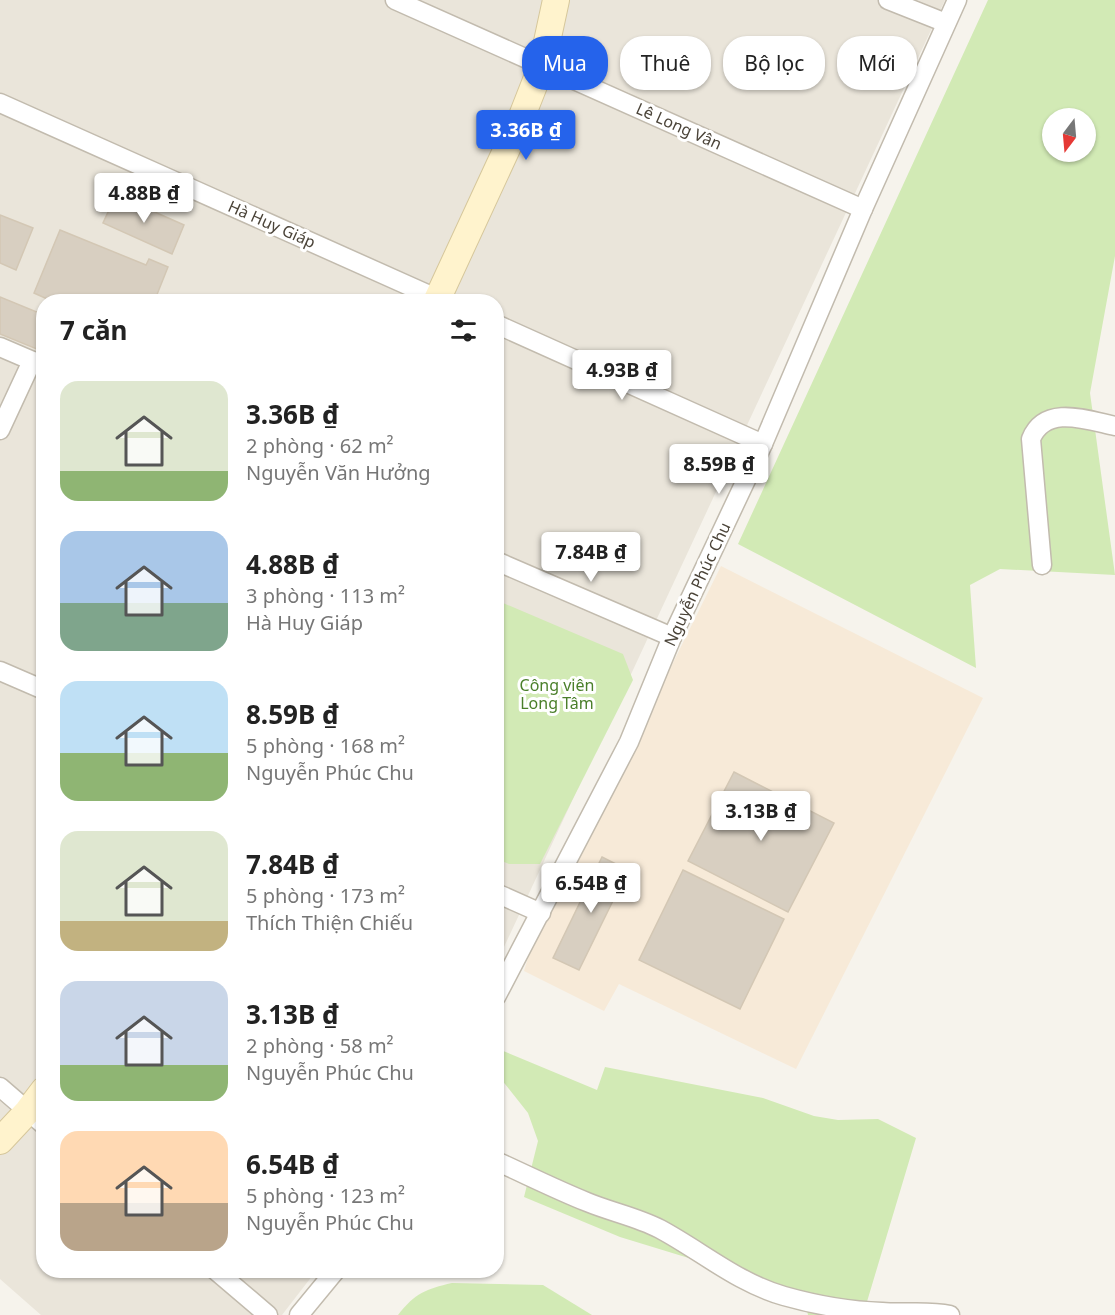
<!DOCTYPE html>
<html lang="vi">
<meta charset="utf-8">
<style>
body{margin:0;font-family:"Noto Sans",sans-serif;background:#f6f6f6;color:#222;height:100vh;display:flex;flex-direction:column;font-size:22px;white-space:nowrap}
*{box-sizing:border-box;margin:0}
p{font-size:20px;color:#767676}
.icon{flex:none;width:33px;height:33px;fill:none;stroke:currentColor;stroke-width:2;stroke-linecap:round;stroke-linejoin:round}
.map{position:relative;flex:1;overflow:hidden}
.drawer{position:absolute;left:36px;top:294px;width:468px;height:984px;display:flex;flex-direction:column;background:#fff;border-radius:24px;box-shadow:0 2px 4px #0004}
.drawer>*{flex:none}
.hud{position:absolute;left:522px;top:36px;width:502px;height:54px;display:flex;gap:12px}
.needle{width:39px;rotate:196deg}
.controls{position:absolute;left:1042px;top:108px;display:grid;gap:12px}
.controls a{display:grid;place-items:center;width:54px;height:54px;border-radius:50%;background:#fff;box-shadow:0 2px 4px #0004;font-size:30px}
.price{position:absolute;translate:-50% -51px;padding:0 14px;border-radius:6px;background:#fff;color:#222;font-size:20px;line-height:39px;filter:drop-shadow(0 2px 3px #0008)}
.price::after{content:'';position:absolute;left:50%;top:36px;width:18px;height:14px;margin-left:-9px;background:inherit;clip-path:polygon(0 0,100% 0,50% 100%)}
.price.on{background:#2563eb;color:#fff}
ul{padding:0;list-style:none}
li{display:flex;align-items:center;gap:18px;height:150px;padding:0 24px}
li span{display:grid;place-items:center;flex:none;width:168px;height:120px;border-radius:18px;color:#555}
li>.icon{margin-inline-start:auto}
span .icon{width:72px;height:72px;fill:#fffc;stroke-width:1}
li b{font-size:26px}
h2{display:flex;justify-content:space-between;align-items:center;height:72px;padding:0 24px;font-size:26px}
.tag{padding:0 21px;border-radius:24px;background:#fff;box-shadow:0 2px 4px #0004;font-size:21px;line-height:54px}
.tag.on{background:#2563eb;color:#fff}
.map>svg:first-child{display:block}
.residential{fill:#eae5da}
.commercial{fill:#f7ead8}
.green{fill:#d2eab5;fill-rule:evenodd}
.building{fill:#d8cfc1;stroke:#d3c7b4;stroke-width:1.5}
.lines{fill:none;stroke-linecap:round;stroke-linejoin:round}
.street-casing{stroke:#c2bbae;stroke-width:21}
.secondary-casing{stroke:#d6c79b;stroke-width:28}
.street{stroke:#fff;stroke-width:18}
.secondary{stroke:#fff3cd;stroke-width:26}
.labels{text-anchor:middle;stroke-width:6;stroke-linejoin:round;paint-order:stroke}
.street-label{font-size:16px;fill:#4b4439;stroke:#fff}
.park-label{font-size:16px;fill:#4a7f2a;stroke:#fff}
</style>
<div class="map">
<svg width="1115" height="1315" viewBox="0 0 1115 1315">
<rect width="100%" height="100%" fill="#f6f3ec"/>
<path class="residential" d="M 0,0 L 945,0 L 497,962 L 496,302 L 44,302 L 44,1270 L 316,1271 L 282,1315 L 41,1315 L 0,1279 Z"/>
<path class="commercial" d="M 721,566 L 983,698 L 796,1069 L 619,984 L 604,1011 L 524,971 L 530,951 Z"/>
<g class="green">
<path d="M 988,0 L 1115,0 L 1115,256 L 1090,393 L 1115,575 L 1000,569 L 970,585 L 976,668 L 738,544 ZM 1053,118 L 1086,118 L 1086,152 L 1053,152 Z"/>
<path d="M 496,600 L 623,654 L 633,680 L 540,864 L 509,864 L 497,859 Z"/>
<path d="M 496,1048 L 597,1090 L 605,1067 L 763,1098 L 814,1116 L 838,1120 L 878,1119 L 916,1138 L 863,1315 L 808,1315 L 803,1293 L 620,1237 L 524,1197 L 538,1141 L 528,1113 L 497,1074 Z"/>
<path d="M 452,1283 L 543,1285 L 592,1315 L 398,1315 C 415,1293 426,1289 452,1283 Z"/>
</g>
<g class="building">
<path d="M 116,195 L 184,225 L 172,254 L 103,223 Z"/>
<path d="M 0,215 L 33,228 L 16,270 L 0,263 Z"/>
<path d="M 60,230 L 146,265 L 149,259 L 168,267 L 154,302 L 54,302 L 34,293 Z"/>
<path d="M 0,297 L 44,315 L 44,352 L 0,334 Z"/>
<path d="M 734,772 L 834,823 L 788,912 L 688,861 Z"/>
<path d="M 602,857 L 628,870 L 579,970 L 553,958 Z"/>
<path d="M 683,870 L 784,919 L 740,1009 L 639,960 Z"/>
</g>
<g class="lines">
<defs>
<g id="street">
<path d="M 395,0 L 863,209"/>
<path d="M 888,0 L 946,23"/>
<path d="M 0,103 L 445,302"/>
<path d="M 496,324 L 763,444"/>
<path d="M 0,347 L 42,365"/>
<path d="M 0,430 L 32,361"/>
<path d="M 496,561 L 672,637"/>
<path d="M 1042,565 L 1031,439 C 1045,404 1087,420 1115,426"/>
<path d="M 0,671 L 44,690"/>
<path d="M 496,893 L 541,913"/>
<path d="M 496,997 L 629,742 L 672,637 L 763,444 L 863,209 L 957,0"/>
<path d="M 0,1087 L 44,1125"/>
<path d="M 496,1161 C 527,1175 557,1190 587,1202 C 611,1212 637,1217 660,1229 C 701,1251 738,1283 784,1296 C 816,1305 849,1311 882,1312 C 905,1314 927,1310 950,1315"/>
<path d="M 215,1270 L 268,1315"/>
<path d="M 299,1315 L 336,1270"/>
</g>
<g id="secondary">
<path d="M 436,302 L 522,116 L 542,65 L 556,0"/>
<path d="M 0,1141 L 28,1111 L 44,1090"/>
</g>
</defs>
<use href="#street" class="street-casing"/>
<use href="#secondary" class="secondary-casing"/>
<use href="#street" class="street"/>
<use href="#secondary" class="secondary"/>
</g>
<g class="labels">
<g class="street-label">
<text transform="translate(679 126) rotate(24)" y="6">Lê Long Vân</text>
<text transform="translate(272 224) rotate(24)" y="6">Hà Huy Giáp</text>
<text transform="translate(697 584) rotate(-65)" y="6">Nguyễn Phúc Chu</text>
</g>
<g class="park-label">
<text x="557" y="691">Công viên<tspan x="557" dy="18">Long Tâm</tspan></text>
</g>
</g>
</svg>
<div class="controls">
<a><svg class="needle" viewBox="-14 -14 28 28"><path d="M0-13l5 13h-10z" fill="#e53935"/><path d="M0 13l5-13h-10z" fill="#767676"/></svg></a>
</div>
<b class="price on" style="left:526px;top:161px">3.36B ₫</b>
<b class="price" style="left:144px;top:224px">4.88B ₫</b>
<b class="price" style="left:622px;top:401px">4.93B ₫</b>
<b class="price" style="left:719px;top:495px">8.59B ₫</b>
<b class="price" style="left:591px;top:583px">7.84B ₫</b>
<b class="price" style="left:761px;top:842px">3.13B ₫</b>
<b class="price" style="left:591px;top:914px">6.54B ₫</b>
<div class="hud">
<a class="tag on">Mua</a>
<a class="tag">Thuê</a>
<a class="tag">Bộ lọc</a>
<a class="tag">Mới</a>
</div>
<section class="drawer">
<h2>7 căn<svg class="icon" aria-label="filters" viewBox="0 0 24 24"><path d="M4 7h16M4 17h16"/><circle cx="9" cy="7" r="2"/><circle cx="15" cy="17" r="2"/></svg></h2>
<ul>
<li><span style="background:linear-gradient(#dfe7d0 75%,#8fb573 0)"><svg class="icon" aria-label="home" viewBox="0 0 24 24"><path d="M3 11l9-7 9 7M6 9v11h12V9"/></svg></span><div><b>3.36B ₫</b><p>2 phòng · 62 m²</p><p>Nguyễn Văn Hưởng</p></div></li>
<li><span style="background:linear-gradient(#a9c7e8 60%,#7fa58c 0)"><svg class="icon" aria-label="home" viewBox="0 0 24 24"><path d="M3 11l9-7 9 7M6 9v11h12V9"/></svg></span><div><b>4.88B ₫</b><p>3 phòng · 113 m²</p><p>Hà Huy Giáp</p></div></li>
<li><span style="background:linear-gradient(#bfe0f5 60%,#8fb573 0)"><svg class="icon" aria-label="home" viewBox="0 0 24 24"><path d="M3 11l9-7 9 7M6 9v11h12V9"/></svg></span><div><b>8.59B ₫</b><p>5 phòng · 168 m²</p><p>Nguyễn Phúc Chu</p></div></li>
<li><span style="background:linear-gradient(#dfe7d0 75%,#c2b280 0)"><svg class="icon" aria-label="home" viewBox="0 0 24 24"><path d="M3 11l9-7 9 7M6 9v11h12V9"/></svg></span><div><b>7.84B ₫</b><p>5 phòng · 173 m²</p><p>Thích Thiện Chiếu</p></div></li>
<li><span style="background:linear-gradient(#c9d6e8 70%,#8fb573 0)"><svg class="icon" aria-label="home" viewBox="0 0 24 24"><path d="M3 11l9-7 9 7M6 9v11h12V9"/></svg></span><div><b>3.13B ₫</b><p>2 phòng · 58 m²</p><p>Nguyễn Phúc Chu</p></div></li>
<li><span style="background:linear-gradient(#ffd9b3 60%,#b9a48a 0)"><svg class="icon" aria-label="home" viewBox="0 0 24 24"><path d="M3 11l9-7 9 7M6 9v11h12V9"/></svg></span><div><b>6.54B ₫</b><p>5 phòng · 123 m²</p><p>Nguyễn Phúc Chu</p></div></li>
</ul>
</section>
</div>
